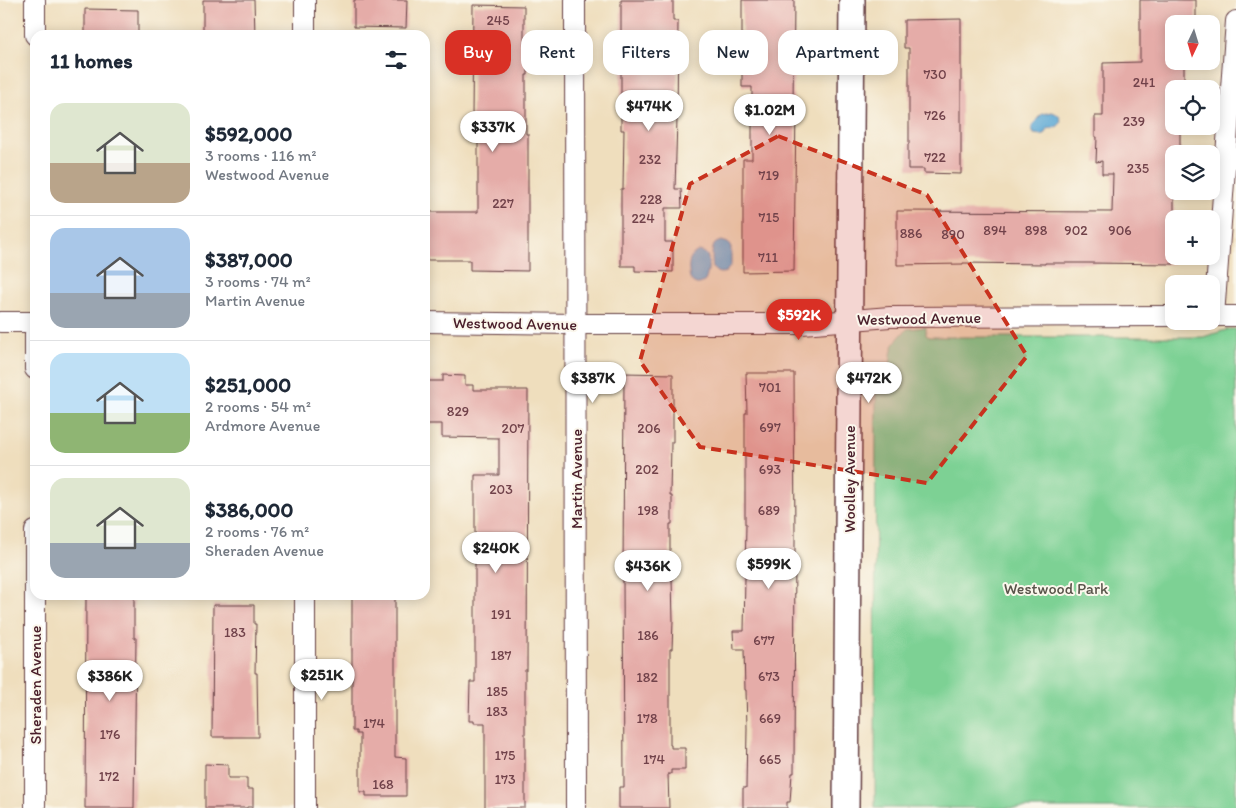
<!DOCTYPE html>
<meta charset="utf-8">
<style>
body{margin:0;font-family:Itim,sans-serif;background:#f6f6f7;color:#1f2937;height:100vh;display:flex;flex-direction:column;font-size:19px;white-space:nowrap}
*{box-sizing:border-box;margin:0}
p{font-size:16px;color:#747a83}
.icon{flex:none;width:28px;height:28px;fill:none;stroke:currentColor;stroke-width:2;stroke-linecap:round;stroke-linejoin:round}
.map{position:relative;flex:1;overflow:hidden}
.panel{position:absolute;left:30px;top:30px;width:400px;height:570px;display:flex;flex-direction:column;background:#fff;border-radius:15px;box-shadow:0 2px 12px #0003}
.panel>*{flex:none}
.hud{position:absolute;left:445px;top:30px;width:475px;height:45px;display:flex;gap:10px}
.needle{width:32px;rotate:184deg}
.buttons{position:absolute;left:1165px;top:15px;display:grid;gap:10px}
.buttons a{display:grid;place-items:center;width:55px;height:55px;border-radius:10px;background:#fff;box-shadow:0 2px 12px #0003;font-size:25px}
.price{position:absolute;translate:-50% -42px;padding:0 11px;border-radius:18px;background:#fff;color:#222;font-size:16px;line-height:32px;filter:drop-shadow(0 1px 2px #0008)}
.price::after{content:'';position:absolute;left:50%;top:30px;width:15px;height:11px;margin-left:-8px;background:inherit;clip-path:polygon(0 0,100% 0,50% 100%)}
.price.active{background:#d93025;color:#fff}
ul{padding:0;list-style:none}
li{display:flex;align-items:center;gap:15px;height:125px;padding:0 20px}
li+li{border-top:1px solid #e0e1e3}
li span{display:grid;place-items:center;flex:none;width:140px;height:100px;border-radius:15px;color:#555}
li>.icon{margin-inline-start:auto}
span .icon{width:60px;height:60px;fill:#fffc;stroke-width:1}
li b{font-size:21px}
h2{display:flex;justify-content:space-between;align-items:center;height:60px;padding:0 20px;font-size:21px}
.tag{padding:0 18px;border-radius:15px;background:#fff;box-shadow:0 2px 12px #0003;font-size:18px;line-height:45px}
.tag.active{background:#d93025;color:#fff}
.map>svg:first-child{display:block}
.green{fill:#7dd194;stroke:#647860}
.water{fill:#5ba8d4;stroke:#526480}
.building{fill:#e5aca8}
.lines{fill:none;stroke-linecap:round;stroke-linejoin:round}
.minor-casing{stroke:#633c41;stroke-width:22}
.tertiary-casing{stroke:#633c41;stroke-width:28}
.minor{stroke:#fff;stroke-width:20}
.tertiary{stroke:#fff;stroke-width:25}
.marked{fill:#c8321e;fill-opacity:0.2;stroke:#c8321e;stroke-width:4;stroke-dasharray:10 6;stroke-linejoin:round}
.labels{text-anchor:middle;stroke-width:4;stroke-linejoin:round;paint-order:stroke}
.number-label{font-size:14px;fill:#71424a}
.street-label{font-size:16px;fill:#4a1f2b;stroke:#fbf7ec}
.park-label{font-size:16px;fill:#59544a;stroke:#fbf7ec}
</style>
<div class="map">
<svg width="1236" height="808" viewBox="0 0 1236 808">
<rect width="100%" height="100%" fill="#fbf7ec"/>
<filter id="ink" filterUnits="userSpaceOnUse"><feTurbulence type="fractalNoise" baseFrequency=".02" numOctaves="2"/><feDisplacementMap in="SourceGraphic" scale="10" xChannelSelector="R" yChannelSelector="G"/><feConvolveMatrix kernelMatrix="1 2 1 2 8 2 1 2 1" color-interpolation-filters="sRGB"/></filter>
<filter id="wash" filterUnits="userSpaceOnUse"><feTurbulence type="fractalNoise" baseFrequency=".0096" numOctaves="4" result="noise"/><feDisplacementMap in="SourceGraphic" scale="20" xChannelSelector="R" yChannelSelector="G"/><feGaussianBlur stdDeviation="1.12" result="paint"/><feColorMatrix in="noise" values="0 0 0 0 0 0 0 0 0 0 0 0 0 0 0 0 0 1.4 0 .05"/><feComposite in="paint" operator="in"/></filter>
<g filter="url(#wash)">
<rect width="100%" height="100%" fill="#efdebd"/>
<path class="green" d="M 926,327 L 926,335 L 929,337 L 1203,337 L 1229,329 L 1236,329 L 1236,808 L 875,808 L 876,368 L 890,368 C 891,347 892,344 907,329 Z"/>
<g class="water">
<path d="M 1052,112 C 1060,114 1065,123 1056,127 C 1053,129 1050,128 1047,129 L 1045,133 L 1041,135 L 1034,134 L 1032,130 L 1032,127 L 1038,118 L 1042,114 Z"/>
<path d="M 722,241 L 728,243 L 731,248 L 731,265 L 726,272 C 720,274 716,273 713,268 C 712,262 711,251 714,245 C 716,242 719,242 722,241 Z"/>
<path d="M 699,251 C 702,252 705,252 707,255 C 710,260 708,276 705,281 C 699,286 694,285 690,279 C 688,268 687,255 699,251 Z"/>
</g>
<g id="blocks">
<g class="building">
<path d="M 203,0 L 254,0 L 255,35 L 203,35 Z"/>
<path d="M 354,0 L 407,0 L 406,28 L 354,27 Z"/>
<path d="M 621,0 L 673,0 L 673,21 L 678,21 L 677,119 L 675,189 L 681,189 L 682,208 L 665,208 L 665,242 L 673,242 L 673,272 L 635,271 L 635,266 L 621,266 L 621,189 L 623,189 L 624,130 L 621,130 Z"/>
<path d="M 742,0 L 794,0 L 793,106 L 796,106 L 794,271 L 743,272 L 743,159 L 752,159 L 752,87 L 742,87 Z"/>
<path d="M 1140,0 L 1196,0 L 1196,24 L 1174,24 L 1174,62 L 1184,62 L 1184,89 L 1174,89 L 1174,126 L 1180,126 L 1180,154 L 1174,154 L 1174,264 L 1089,263 L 1045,263 L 1045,264 L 963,263 L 963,264 L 897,265 L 897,211 L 1112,212 L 1113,174 L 1102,174 L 1102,161 L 1096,162 L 1097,137 L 1095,137 L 1095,116 L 1103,116 L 1103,63 L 1140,62 Z"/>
<path d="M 473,5 L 524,6 L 524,46 L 528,46 L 528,75 L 526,75 L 526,134 L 528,134 L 528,271 L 470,270 L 470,260 L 425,260 L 425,212 L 478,212 L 478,118 L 472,118 Z"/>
<path d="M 85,9 L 138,10 L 138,35 L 85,35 Z"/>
<path d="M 961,19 L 961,174 L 924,173 L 924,169 L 908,169 L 908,144 L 909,144 L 909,48 L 904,48 L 904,20 Z"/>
<path d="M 624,373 L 673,374 L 673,442 L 671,442 L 670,496 L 672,496 L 672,524 L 670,524 L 670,579 L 672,579 L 673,621 L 672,649 L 670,649 L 670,745 L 671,745 L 671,748 L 685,748 L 685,770 L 671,770 L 671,774 L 668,774 L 669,808 L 619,808 L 619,787 L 624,787 L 623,579 Z"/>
<path d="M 746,373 L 794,373 L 795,539 L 794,773 L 792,773 L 790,802 L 787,802 L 787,808 L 743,808 L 743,788 L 746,788 L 747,728 L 746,690 L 745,690 L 744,649 L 734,649 L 733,631 L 744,631 L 746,524 L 745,524 L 745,413 L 747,413 Z"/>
<path d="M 443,375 L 465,376 L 465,385 L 473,385 L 473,390 L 528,390 L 527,670 L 525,670 L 525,808 L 485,808 L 485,723 L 474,723 L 474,721 L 469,721 L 470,682 L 475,682 L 475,475 L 499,475 L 499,438 L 442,437 L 442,424 L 425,424 L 425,381 L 443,381 Z"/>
<path d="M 86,595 L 134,595 L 134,638 L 136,638 L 134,808 L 85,808 Z"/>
<path d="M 352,595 L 395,595 L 395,757 L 406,758 L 406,796 L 366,796 L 366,792 L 360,792 L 360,734 L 356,734 L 356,731 L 352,731 Z"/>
<path d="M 213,605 L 254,605 L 254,624 L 256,624 L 255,673 L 257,673 L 258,737 L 212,737 Z"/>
<path d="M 205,764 L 228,765 L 228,778 L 247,778 L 247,789 L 253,789 L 253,807 L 247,807 L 247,808 L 205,808 Z"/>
</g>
</g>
</g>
<g filter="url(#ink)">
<use href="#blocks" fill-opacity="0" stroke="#633c41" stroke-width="1"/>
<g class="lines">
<defs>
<g id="minor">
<path d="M 575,0 L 576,808"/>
<path d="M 35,35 L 35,0"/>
<path d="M 305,35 L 305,0"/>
<path d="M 1211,316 L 1236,316"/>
<path d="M 1214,316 L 1236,21"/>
<path d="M 0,322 L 35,322"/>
<path d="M 425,322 L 576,324 L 802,324 L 890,317 L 1174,316"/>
<path d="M 35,333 L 35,369"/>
<path d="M 305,595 L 305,808"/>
<path d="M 35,808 L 35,531"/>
</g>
<path id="tertiary" d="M 846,808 L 852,0"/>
</defs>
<use href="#minor" class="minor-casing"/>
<use href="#tertiary" class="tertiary-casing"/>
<use href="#minor" class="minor"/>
<use href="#tertiary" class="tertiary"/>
</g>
</g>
<path class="marked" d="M 778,136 L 927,195 L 1027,356 L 927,483 L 700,447 L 640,361 L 690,184 Z"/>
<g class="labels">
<g class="number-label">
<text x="498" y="25">245</text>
<text x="935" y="79">730</text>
<text x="1144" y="87">241</text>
<text x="935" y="120">726</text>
<text x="1134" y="126">239</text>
<text x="935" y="162">722</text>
<text x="650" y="164">232</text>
<text x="1138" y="173">235</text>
<text x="769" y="180">719</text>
<text x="651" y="204">228</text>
<text x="503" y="208">227</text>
<text x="769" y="222">715</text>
<text x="643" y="223">224</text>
<text x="995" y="235">894</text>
<text x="1036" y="235">898</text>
<text x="1076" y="235">902</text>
<text x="1120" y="235">906</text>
<text x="911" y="238">886</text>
<text x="953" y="239">890</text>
<text x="768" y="262">711</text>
<text x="770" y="392">701</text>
<text x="458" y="416">829</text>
<text x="770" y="432">697</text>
<text x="513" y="433">207</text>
<text x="649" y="433">206</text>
<text x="647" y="474">202</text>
<text x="770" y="474">693</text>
<text x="501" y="494">203</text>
<text x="648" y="515">198</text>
<text x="769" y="515">689</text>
<text x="501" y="619">191</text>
<text x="235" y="637">183</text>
<text x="648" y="640">186</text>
<text x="764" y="645">677</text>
<text x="501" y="660">187</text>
<text x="769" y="681">673</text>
<text x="647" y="682">182</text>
<text x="497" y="696">185</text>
<text x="497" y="716">183</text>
<text x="647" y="723">178</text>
<text x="770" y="723">669</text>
<text x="374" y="728">174</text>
<text x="110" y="739">176</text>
<text x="505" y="760">175</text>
<text x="654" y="764">174</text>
<text x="770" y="764">665</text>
<text x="109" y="781">172</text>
<text x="505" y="784">173</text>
<text x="383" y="789">168</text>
</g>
<g class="street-label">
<text transform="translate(919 318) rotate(-1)" y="6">Westwood Avenue</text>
<text transform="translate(515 323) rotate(1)" y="6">Westwood Avenue</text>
<text transform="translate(576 479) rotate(-90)" y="6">Martin Avenue</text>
<text transform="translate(849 479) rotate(-90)" y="6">Woolley Avenue</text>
<text transform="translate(35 685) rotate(-90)" y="6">Sheraden Avenue</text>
</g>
<g class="park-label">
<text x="1056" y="594">Westwood Park</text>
</g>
</g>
</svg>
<div class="buttons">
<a><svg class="needle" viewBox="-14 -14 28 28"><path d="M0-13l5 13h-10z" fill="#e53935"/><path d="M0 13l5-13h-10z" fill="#747a83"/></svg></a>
<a><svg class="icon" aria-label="locate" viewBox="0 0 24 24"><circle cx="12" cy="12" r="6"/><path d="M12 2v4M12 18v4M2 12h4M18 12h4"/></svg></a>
<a><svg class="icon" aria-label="layers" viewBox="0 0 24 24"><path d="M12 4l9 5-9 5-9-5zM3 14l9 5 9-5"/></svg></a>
<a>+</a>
<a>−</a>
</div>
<b class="price" style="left:649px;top:132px">$474K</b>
<b class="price" style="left:770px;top:136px">$1.02M</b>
<b class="price" style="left:493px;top:153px">$337K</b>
<b class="price active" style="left:799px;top:341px">$592K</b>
<b class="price" style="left:593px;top:404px">$387K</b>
<b class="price" style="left:869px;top:404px">$472K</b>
<b class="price" style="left:496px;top:574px">$240K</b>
<b class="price" style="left:769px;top:590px">$599K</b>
<b class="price" style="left:648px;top:592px">$436K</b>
<b class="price" style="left:322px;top:701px">$251K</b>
<b class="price" style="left:110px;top:702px">$386K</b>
<div class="hud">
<a class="tag active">Buy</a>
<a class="tag">Rent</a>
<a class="tag">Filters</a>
<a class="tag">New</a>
<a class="tag">Apartment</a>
</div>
<section class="panel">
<h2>11 homes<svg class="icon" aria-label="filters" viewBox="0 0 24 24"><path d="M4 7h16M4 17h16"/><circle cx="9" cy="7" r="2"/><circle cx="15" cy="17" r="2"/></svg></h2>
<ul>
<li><span style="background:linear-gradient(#dfe7d0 60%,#b9a48a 0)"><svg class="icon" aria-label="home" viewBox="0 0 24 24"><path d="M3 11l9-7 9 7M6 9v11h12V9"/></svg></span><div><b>$592,000</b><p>3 rooms · 116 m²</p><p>Westwood Avenue</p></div></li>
<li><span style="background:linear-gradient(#a9c7e8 65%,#9aa5b1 0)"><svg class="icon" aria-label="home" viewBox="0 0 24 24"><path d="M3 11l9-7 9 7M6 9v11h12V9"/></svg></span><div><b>$387,000</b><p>3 rooms · 74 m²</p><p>Martin Avenue</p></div></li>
<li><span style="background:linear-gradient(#bfe0f5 60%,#8fb573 0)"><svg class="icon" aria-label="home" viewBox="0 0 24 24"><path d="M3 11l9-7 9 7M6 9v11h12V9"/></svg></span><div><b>$251,000</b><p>2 rooms · 54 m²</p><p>Ardmore Avenue</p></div></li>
<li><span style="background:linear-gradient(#dfe7d0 65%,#9aa5b1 0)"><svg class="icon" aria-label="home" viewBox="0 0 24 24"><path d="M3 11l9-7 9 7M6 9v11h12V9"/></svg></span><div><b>$386,000</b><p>2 rooms · 76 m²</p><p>Sheraden Avenue</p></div></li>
</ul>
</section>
</div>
